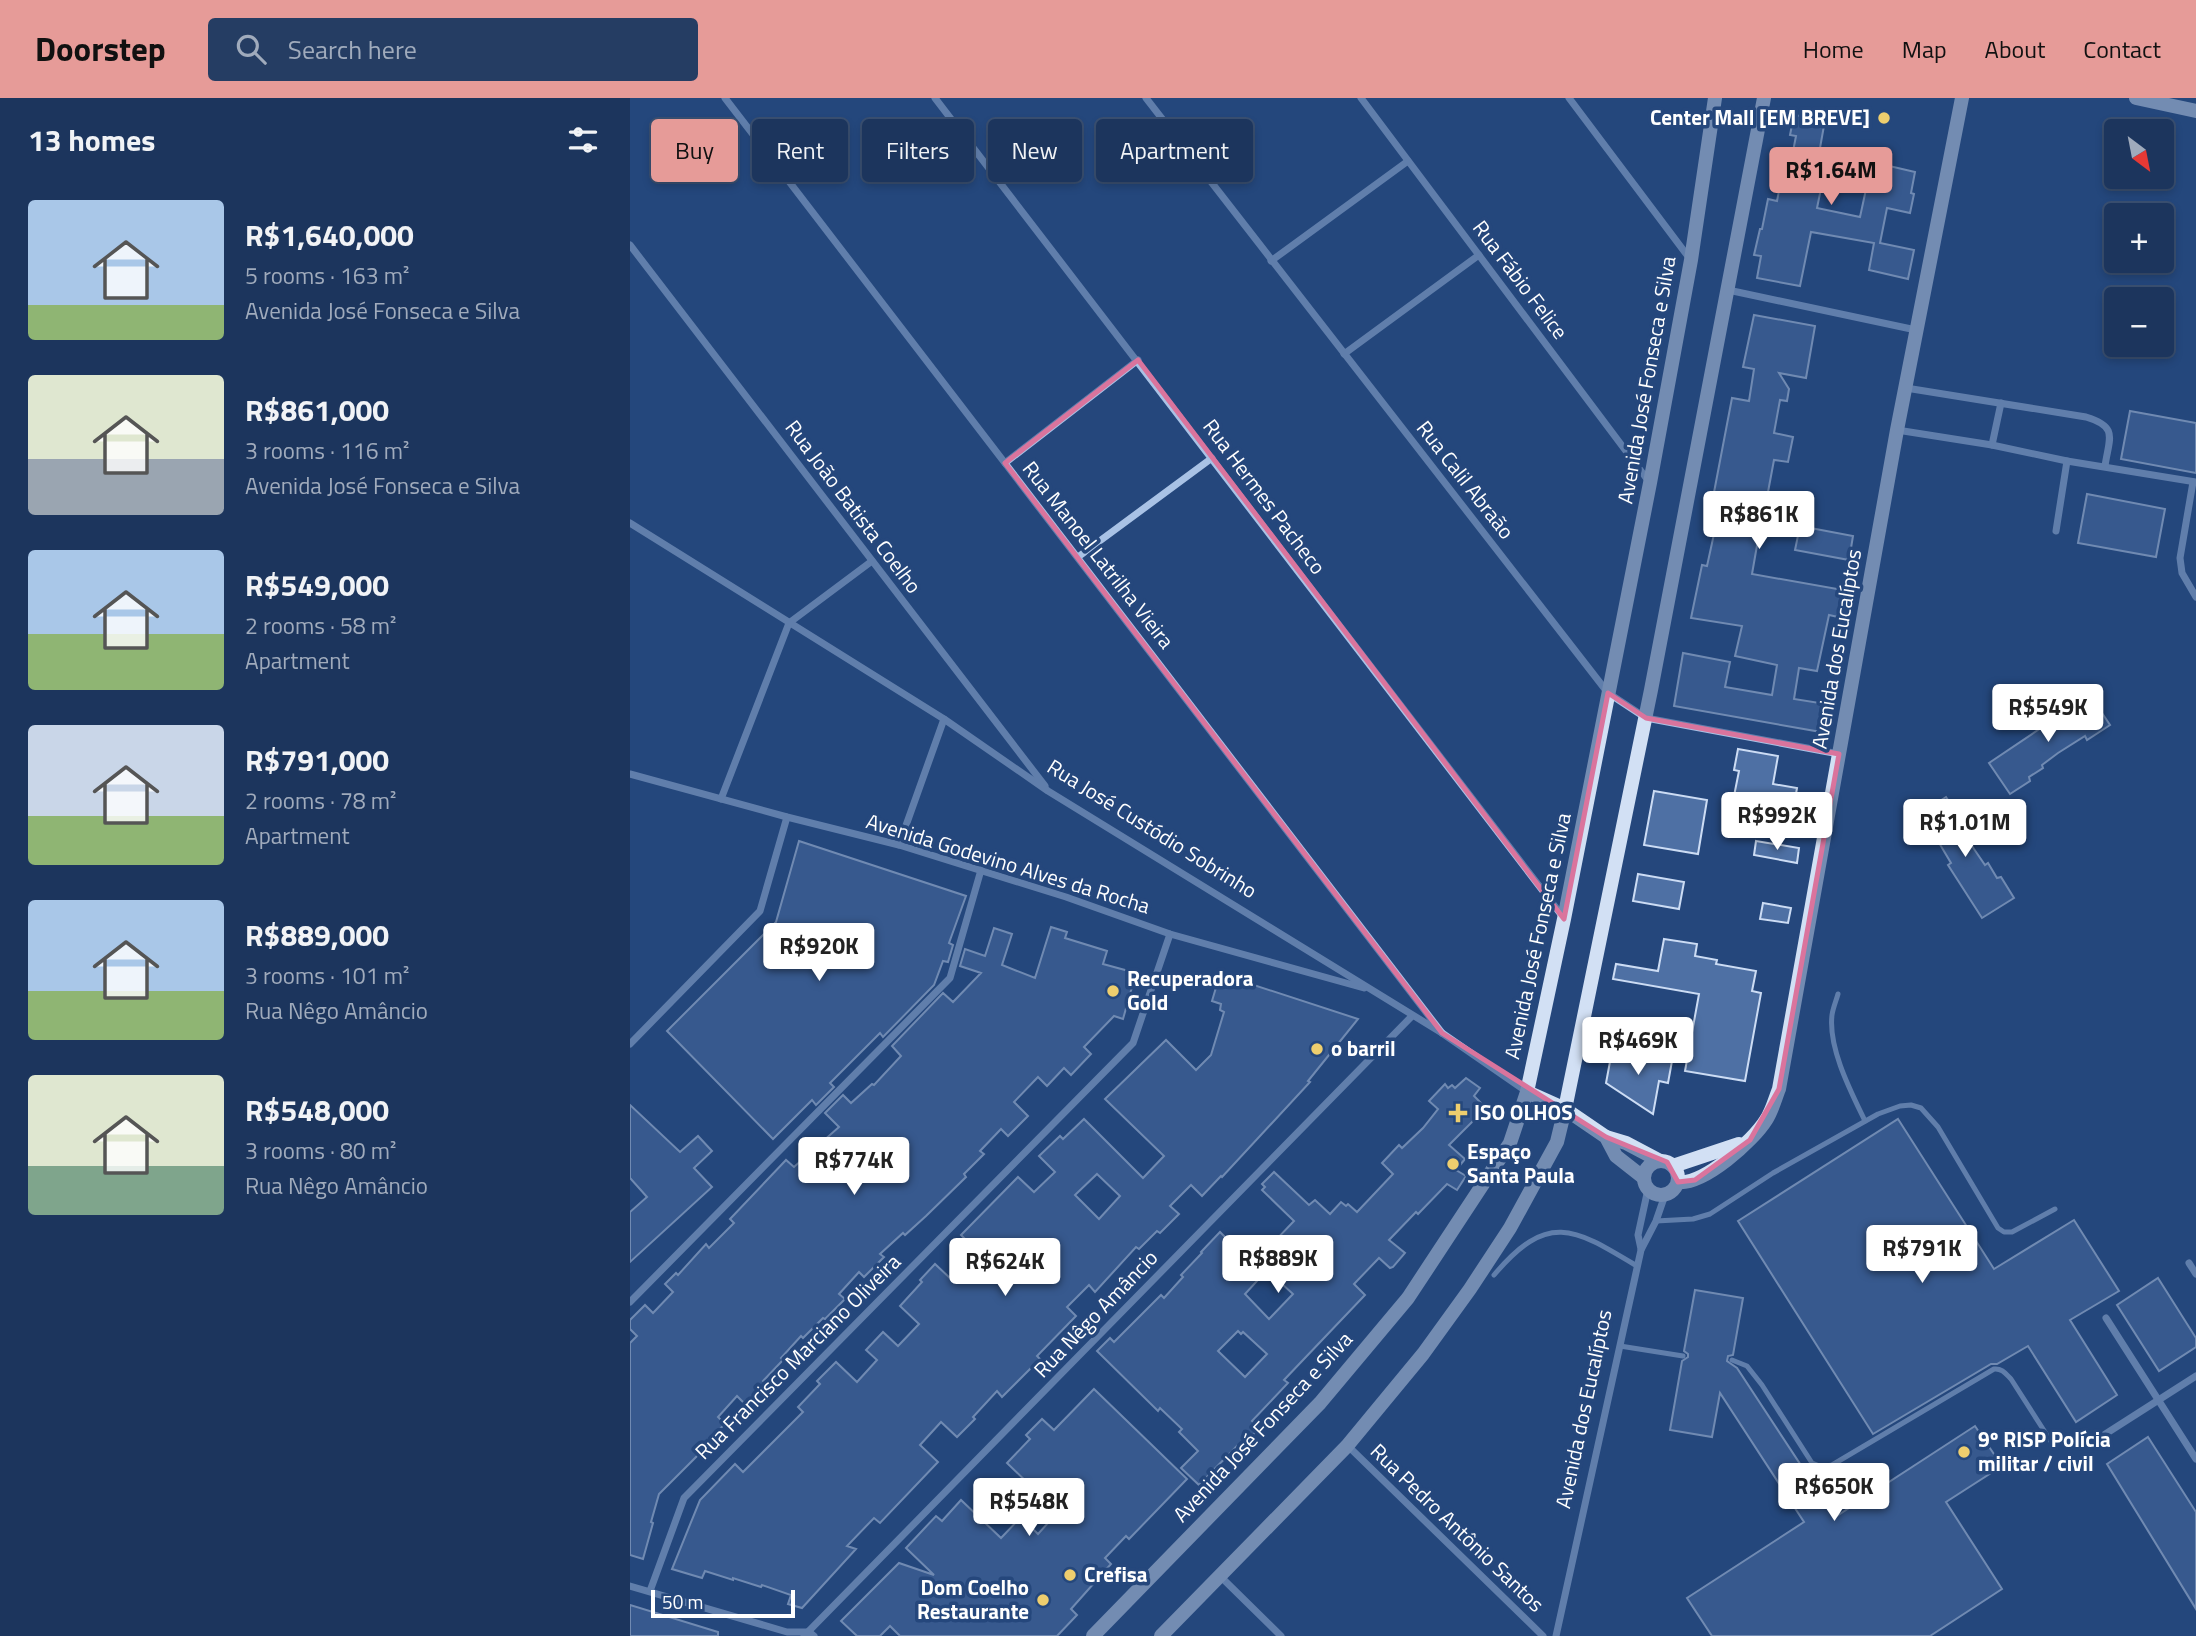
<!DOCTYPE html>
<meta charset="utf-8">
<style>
body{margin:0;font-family:"Titillium Web",sans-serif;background:#253d63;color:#f1f3f6;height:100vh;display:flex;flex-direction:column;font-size:26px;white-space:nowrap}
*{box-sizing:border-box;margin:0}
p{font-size:23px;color:#a0abbc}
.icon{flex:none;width:38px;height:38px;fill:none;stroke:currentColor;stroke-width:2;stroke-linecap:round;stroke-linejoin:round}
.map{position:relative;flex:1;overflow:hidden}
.drawer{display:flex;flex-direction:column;background:#1c355d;width:630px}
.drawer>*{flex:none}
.top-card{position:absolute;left:21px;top:21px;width:665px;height:63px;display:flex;gap:14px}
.needle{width:46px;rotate:148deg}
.tools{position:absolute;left:1474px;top:21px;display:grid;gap:14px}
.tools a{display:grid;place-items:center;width:70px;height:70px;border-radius:7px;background:#1c355d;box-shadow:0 4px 10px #0003,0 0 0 2px #3a5072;font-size:35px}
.scale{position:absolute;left:21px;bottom:18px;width:144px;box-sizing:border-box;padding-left:7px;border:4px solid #fff;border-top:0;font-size:19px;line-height:24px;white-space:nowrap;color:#fff;-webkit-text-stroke:5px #25477c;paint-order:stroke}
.price{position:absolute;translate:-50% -60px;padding:0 16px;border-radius:7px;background:#fff;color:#222;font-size:23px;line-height:46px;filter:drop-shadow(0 2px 4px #0008)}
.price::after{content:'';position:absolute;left:50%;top:42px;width:21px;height:16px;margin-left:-10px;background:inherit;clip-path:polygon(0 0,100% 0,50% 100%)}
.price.active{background:#e69b98;color:#111}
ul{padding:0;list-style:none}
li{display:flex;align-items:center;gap:21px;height:175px;padding:0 28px}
li span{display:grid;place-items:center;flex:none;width:196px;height:140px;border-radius:7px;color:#555}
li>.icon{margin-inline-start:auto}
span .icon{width:84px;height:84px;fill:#fffc;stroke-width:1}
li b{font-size:30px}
h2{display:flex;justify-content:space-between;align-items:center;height:84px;padding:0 28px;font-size:30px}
.chip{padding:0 24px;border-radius:7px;background:#1c355d;box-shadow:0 4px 10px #0003,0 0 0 2px #3a5072;font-size:24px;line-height:63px}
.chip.active{background:#e69b98;color:#111}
header{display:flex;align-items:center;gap:42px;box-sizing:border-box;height:98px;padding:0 35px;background:#e69b98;color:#111}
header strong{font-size:33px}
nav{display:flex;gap:38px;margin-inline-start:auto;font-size:24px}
.search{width:490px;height:63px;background:#253d63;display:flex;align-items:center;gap:18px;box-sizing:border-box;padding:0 24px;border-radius:7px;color:#a0abbc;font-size:26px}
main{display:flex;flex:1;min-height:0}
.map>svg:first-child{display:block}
.building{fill:#4e70a4;stroke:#ccdcf4;stroke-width:2;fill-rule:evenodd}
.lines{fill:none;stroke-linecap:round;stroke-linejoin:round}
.lane{stroke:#a9c2e5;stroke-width:5}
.street{stroke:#a9c2e5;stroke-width:7}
.secondary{stroke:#d2e0f4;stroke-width:14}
.marked{fill:none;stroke:#da749d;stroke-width:5;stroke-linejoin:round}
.poi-dot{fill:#eece6e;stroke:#25477c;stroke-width:2.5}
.labels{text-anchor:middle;stroke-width:7;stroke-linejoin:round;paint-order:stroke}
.poi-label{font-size:21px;font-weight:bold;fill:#fff;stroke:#25477c;text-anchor:start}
.street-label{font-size:21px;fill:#fff;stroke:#25477c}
</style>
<header>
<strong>Doorstep</strong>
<div class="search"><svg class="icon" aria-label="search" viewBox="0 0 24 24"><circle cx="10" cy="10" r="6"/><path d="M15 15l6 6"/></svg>Search here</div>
<nav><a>Home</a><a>Map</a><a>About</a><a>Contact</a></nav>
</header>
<main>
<section class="drawer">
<h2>13 homes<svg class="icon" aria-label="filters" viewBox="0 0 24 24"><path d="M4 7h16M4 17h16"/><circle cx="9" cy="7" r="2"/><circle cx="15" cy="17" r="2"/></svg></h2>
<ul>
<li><span style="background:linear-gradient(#a9c7e8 75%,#8fb573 0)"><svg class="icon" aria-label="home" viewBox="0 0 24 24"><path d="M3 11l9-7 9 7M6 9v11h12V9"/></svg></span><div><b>R$1,640,000</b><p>5 rooms · 163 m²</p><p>Avenida José Fonseca e Silva</p></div></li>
<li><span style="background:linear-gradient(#dfe7d0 60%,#9aa5b1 0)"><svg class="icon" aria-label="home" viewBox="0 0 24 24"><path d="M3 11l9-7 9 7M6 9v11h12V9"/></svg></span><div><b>R$861,000</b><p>3 rooms · 116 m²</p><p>Avenida José Fonseca e Silva</p></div></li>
<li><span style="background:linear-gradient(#a9c7e8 60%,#8fb573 0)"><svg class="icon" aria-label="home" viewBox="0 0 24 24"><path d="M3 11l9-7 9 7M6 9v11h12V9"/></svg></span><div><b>R$549,000</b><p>2 rooms · 58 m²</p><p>Apartment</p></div></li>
<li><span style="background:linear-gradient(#c9d6e8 65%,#8fb573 0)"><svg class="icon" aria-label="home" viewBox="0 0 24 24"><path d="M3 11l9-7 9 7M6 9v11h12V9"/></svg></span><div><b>R$791,000</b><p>2 rooms · 78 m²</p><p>Apartment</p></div></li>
<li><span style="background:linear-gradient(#a9c7e8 65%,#8fb573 0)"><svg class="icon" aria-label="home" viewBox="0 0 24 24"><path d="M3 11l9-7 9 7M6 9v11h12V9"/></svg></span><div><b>R$889,000</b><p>3 rooms · 101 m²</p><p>Rua Nêgo Amâncio</p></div></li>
<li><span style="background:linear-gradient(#dfe7d0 65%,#7fa58c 0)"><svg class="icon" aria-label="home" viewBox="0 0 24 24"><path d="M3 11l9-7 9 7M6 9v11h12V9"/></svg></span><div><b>R$548,000</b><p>3 rooms · 80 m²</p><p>Rua Nêgo Amâncio</p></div></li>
</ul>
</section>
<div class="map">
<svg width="1566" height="1538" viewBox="0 0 1566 1538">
<rect width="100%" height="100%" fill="#25477c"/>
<g class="building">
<path d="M 1164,17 L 1195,22 L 1190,50 L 1256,63 L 1255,67 L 1285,74 L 1281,95 L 1284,96 L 1280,115 L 1257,110 L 1250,145 L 1284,152 L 1278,181 L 1239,172 L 1244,145 L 1181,134 L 1170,188 L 1127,180 L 1131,158 L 1124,157 L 1130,131 L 1132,131 L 1138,101 L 1147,103 L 1153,73 L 1159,74 L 1166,38 L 1160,37 ZM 1198,74 L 1238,82 L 1230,119 L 1187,110 L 1194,76 L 1197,77 Z"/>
<path d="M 1124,217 L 1185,228 L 1176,280 L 1149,275 L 1159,291 L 1157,303 L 1150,302 L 1144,335 L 1163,339 L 1158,364 L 1144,362 L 1138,394 L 1180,401 L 1175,427 L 1132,419 L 1122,476 L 1213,492 L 1208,519 L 1199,517 L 1187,573 L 1169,570 L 1164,601 L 1196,606 L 1191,634 L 1044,608 L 1053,555 L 1100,564 L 1095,589 L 1142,597 L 1147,567 L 1105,558 L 1112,528 L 1061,520 L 1072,467 L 1077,468 L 1084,436 L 1081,435 L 1086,410 L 1081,410 L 1102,300 L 1119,303 L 1124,271 L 1113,269 Z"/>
<path d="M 1500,313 L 1566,325 L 1566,375 L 1491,361 Z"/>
<path d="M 1457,396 L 1535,411 L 1526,459 L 1448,445 Z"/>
<path d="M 1170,428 L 1223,438 L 1219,462 L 1165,452 Z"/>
<path d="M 1460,597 L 1480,627 L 1457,642 L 1455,638 L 1428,655 L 1412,667 L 1413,670 L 1399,679 L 1400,683 L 1380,696 L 1359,665 L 1411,630 L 1413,634 L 1440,616 L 1437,612 Z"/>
<path d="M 1108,651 L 1148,658 L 1143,686 L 1167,690 L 1162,719 L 1102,708 L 1109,673 L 1104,672 Z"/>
<path d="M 1024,693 L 1077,702 L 1068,756 L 1014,747 Z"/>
<path d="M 1316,699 L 1331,721 L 1327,724 L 1344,751 L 1355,767 L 1358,765 L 1367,780 L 1371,779 L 1384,800 L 1352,820 L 1318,767 L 1321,765 L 1305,738 L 1300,741 L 1286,718 Z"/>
<path d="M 169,743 L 336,798 L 319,845 L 323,847 L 318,864 L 313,863 L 304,887 L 253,939 L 250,935 L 200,985 L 204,989 L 186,1007 L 182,1002 L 143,1041 L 37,933 L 146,824 Z"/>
<path d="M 1126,743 L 1169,750 L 1167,765 L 1124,757 Z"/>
<path d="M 1008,776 L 1054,784 L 1049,811 L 1003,803 Z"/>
<path d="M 1133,805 L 1161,810 L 1158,825 L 1130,821 Z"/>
<path d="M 421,829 L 437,834 L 435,840 L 477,853 L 473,866 L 506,875 L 493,921 L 484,918 L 454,949 L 461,956 L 441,977 L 434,970 L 417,988 L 408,979 L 384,1004 L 398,1018 L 378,1038 L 371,1031 L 350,1053 L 354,1056 L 334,1076 L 336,1079 L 296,1118 L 275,1137 L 273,1135 L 250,1156 L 254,1159 L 234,1179 L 229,1174 L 209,1196 L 215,1201 L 195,1221 L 193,1220 L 173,1240 L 171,1238 L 151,1260 L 153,1262 L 133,1283 L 137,1287 L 117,1308 L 107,1298 L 88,1319 L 95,1326 L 74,1346 L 76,1349 L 29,1396 L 21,1424 L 23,1425 L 13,1461 L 0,1457 L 0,1245 L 7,1238 L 0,1231 L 0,1222 L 15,1207 L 23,1215 L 43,1194 L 35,1186 L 46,1175 L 48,1177 L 76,1146 L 79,1150 L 104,1125 L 100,1121 L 156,1062 L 164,1069 L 209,1029 L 195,1015 L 213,997 L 221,1005 L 242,986 L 244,987 L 271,958 L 262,948 L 313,895 L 323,904 L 351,875 L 330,868 L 335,851 L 355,858 L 364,830 L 382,836 L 372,867 L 405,880 Z"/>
<path d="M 1034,841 L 1067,846 L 1065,858 L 1087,862 L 1086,866 L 1126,873 L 1122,893 L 1131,895 L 1115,983 L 1055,973 L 1069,896 L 983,881 L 986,866 L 1028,873 Z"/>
<path d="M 590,876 L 728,921 L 678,983 L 680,984 L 592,1079 L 591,1078 L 572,1098 L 561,1087 L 540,1108 L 549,1116 L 530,1135 L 527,1133 L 509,1151 L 506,1149 L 465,1194 L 459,1187 L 437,1209 L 446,1218 L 407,1258 L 410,1261 L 372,1299 L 367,1293 L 343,1319 L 345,1321 L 327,1339 L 311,1324 L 290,1347 L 308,1364 L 250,1425 L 244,1420 L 217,1448 L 226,1451 L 172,1510 L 158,1506 L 161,1497 L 132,1487 L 131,1489 L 103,1480 L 103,1482 L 75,1473 L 72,1480 L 42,1471 L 70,1402 L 105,1366 L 113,1374 L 173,1314 L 168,1309 L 190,1286 L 187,1283 L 206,1264 L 227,1284 L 247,1262 L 236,1252 L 253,1234 L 268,1248 L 289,1226 L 270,1208 L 292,1184 L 290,1182 L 305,1166 L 321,1181 L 348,1154 L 331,1137 L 388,1079 L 404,1094 L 425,1074 L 409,1058 L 430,1038 L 433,1041 L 454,1021 L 513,1080 L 534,1058 L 475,1001 L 536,942 L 566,972 L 581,957 L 594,914 L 590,912 L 591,906 L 582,903 ZM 467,1076 L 490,1098 L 469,1121 L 445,1097 Z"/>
<path d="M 976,925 L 996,928 L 992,952 L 972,948 Z"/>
<path d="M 982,953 L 1042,963 L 1038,985 L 1029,983 L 1023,1016 L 976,985 Z"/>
<path d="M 836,980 L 850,990 L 844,998 L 856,1010 L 819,1047 L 835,1061 L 826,1072 L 836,1078 L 827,1092 L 817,1086 L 788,1116 L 786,1114 L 759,1142 L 775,1155 L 763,1169 L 760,1170 L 749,1160 L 724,1186 L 735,1197 L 654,1282 L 658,1285 L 622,1323 L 630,1330 L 609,1350 L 607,1348 L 569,1387 L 551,1370 L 568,1353 L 549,1334 L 552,1331 L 530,1310 L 528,1313 L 467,1253 L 480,1240 L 484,1244 L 531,1197 L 534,1200 L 553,1179 L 551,1177 L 572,1155 L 571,1154 L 590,1134 L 601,1145 L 599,1147 L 621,1168 L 664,1123 L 632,1092 L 635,1089 L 632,1086 L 644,1074 L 679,1107 L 685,1102 L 700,1116 L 711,1104 L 716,1108 L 718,1106 L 727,1114 L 763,1076 L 752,1065 L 769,1047 L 772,1050 L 793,1030 L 808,1011 L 799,1003 L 815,986 L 818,990 L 822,987 L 825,990 ZM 637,1172 L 663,1196 L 639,1221 L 615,1196 ZM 608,1233 L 611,1236 L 613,1234 L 637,1256 L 615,1279 L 588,1253 Z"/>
<path d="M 0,1007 L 50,1054 L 68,1038 L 82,1053 L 64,1070 L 82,1089 L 0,1164 L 0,1114 L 17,1099 L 0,1080 Z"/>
<path d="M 1268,1021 L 1364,1171 L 1444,1122 L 1489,1193 L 1440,1222 L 1487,1297 L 1446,1324 L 1398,1248 L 1367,1266 L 1361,1266 L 1243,1336 L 1108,1123 Z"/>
<path d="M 1528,1180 L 1566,1240 L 1566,1249 L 1529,1273 L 1487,1207 Z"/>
<path d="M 1065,1192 L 1113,1200 L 1103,1257 L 1098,1258 L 1097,1263 L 1107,1270 L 1205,1419 L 1345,1328 L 1372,1368 L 1316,1404 L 1372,1491 L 1300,1538 L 1082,1538 L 1057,1500 L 1174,1424 L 1090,1295 L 1082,1339 L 1040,1332 L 1052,1263 L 1058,1259 L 1058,1256 L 1054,1253 Z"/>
<path d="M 464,1291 L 557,1381 L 499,1441 L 496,1438 L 475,1460 L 481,1466 L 441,1511 L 447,1517 L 427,1538 L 270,1538 L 260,1528 L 250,1538 L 227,1538 L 211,1523 L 269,1465 L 304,1477 L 276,1450 L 306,1418 L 312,1423 L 331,1402 L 371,1440 L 391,1419 L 408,1436 L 428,1414 L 377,1365 L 400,1341 L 396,1337 L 412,1321 L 424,1332 Z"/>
<path d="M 1518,1339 L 1566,1414 L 1566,1511 L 1477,1366 Z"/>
<path d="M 0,1507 L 88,1534 L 88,1538 L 0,1538 Z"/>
</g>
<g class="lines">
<g class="lane">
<path d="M 1208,896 C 1206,903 1203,910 1202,917 C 1198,950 1221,994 1235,1023"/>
<path d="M 1026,1123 L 1063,1121 L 1080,1116 L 1143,1075 L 1248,1016 L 1270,1008 L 1281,1007 L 1291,1010 L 1308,1029 L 1368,1130 L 1374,1134 L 1382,1134 L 1425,1111"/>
<path d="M 864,1177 C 918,1113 944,1130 1007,1168"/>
<path d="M 990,1248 L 1053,1258"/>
<path d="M 1102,1262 L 1117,1268 L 1132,1287 L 1182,1365 L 1192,1369 L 1202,1367 L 1364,1271 C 1372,1270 1376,1276 1381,1281 L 1422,1345"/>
</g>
<g class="street">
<path d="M 95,0 L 812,935"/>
<path d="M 305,0 L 933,819"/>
<path d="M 516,0 L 978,595 L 1016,620 L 1209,656"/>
<path d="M 731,0 L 1020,385"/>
<path d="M 939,0 L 1060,161"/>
<path d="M 0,147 L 415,688"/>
<path d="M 641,163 L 778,63"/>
<path d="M 1098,192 L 1286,232"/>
<path d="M 714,256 L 849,157"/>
<path d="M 1276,290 L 1456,319 C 1489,329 1479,340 1475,368"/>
<path d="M 1267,332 L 1362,347 L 1437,363 L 1566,384"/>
<path d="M 1362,347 L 1371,305"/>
<path d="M 375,365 L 508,262"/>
<path d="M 1563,384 L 1550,460 L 1552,475 L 1566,499"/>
<path d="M 0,425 L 314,621 L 418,693 L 812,935 L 896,993"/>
<path d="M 1426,433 L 1437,363"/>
<path d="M 448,459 L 582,360"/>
<path d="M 0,676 L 157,719 L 269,747 L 436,799 L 540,836 L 734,890"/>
<path d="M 91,701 L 159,525 L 242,463"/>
<path d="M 269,747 L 314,621"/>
<path d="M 0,946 L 130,813 L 157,719"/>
<path d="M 1011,1151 L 1008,1137 L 1018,1091"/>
<path d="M 1559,1165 L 1566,1176"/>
<path d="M 0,1204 L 320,880 L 351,772"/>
<path d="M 1476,1220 L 1566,1361"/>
<path d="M 1466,1342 L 1566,1278"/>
<path d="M 718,1348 L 913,1538"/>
<path d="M 590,1478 L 651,1538"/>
<path d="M 0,1488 L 157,1534 L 179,1534 L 184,1538"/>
<path d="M 20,1493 L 54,1400 L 503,945 L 540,836"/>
<path d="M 174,1538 L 782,918"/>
<path d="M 926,1538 L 1011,1152 L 1026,1123 L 1035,1097"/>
</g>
<g class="secondary">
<path d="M 1506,0 L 1566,13"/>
<path d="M 897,994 L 935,1011 L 976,1039 L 986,1058 L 1014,1080"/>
<path d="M 976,1039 L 996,1045 L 1030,1063"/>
<circle cx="1031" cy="1080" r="17"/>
<path d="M 1043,1068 L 1109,1046"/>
<path d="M 1048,1084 C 1074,1087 1123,1043 1136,1022 C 1142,1013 1145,1001 1149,991 L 1267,332 L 1332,0"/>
<path d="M 463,1538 L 690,1305 L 778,1200 L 880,1045 L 897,994 L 934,821 L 1020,385 L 1061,162 L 1085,0"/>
<path d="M 531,1538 L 717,1348 L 793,1256 L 840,1191 L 880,1130 L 927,1044 L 935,1011 L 1021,592 L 1134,0"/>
</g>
</g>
<path d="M0 0H1566V1538H0ZM 508,262 L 934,821 L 978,595 L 1016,620 L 1209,656 L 1149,991 L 1120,1042 L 1065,1082 L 1048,1084 L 1037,1064 L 976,1039 L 812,935 L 375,365 Z" fill="#25477c" fill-opacity=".55" fill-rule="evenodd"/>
<path class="marked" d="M 508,262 L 934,821 L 978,595 L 1016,620 L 1209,656 L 1149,991 L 1120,1042 L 1065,1082 L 1048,1084 L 1037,1064 L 976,1039 L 812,935 L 375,365 Z"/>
<g class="poi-dot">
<circle cx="1254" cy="20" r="7"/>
<circle cx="483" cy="893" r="7"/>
<circle cx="687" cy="951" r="7"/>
<path d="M824.5 1004.5h7v7h7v7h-7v7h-7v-7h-7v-7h7z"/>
<circle cx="823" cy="1066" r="7"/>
<circle cx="1334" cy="1354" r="7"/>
<circle cx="440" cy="1477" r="7"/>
<circle cx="413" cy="1502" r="7"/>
</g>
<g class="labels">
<g class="poi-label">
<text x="1240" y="27" text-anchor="end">Center Mall [EM BREVE]</text>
<text x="497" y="888">Recuperadora<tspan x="497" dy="24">Gold</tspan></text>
<text x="701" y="958">o barril</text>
<text x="844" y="1022">ISO OLHOS</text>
<text x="837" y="1061">Espaço<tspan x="837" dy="24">Santa Paula</tspan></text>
<text x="1348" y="1349">9º RISP Polícia<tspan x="1348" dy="24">militar / civil</tspan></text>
<text x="454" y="1484">Crefisa</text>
<text x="399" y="1497" text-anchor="end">Dom Coelho<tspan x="399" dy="24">Restaurante</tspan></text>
</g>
<g class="street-label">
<text transform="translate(890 182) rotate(53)" y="7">Rua Fábio Felice</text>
<text transform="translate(1017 282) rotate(-80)" y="7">Avenida José Fonseca e Silva</text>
<text transform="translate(835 382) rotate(52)" y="7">Rua Calil Abraão</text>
<text transform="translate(634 399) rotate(53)" y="7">Rua Hermes Pacheco</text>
<text transform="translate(223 409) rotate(53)" y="7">Rua João Batista Coelho</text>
<text transform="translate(468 457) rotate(52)" y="7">Rua Manoel Latrilha Vieira</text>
<text transform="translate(1207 551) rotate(-80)" y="7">Avenida dos Eucalíptos</text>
<text transform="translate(522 731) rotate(32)" y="7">Rua José Custódio Sobrinho</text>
<text transform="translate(378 766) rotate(17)" y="7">Avenida Godevino Alves da Rocha</text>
<text transform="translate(908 838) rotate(-78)" y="7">Avenida José Fonseca e Silva</text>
<text transform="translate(466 1216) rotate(-46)" y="7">Rua Nêgo Amâncio</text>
<text transform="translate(168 1259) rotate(-45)" y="7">Rua Francisco Marciano Oliveira</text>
<text transform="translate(954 1311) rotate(-78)" y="7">Avenida dos Eucalíptos</text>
<text transform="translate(633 1329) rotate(-47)" y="7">Avenida José Fonseca e Silva</text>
<text transform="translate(827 1430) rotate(44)" y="7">Rua Pedro Antônio Santos</text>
</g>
</g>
</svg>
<div class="tools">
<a><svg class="needle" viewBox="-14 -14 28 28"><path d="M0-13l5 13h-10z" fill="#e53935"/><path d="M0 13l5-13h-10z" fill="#a0abbc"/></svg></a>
<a>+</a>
<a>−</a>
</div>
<div class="scale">50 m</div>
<b class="price active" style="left:1201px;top:109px">R$1.64M</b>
<b class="price" style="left:1129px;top:453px">R$861K</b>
<b class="price" style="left:1418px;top:646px">R$549K</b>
<b class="price" style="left:1147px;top:754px">R$992K</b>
<b class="price" style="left:1335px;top:761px">R$1.01M</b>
<b class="price" style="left:189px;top:885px">R$920K</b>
<b class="price" style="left:1008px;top:979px">R$469K</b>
<b class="price" style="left:224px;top:1099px">R$774K</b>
<b class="price" style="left:1292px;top:1187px">R$791K</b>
<b class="price" style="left:648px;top:1197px">R$889K</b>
<b class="price" style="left:375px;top:1200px">R$624K</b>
<b class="price" style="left:1204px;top:1425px">R$650K</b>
<b class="price" style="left:399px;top:1440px">R$548K</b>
<div class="top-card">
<a class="chip active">Buy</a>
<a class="chip">Rent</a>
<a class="chip">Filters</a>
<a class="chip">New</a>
<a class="chip">Apartment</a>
</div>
</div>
</main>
